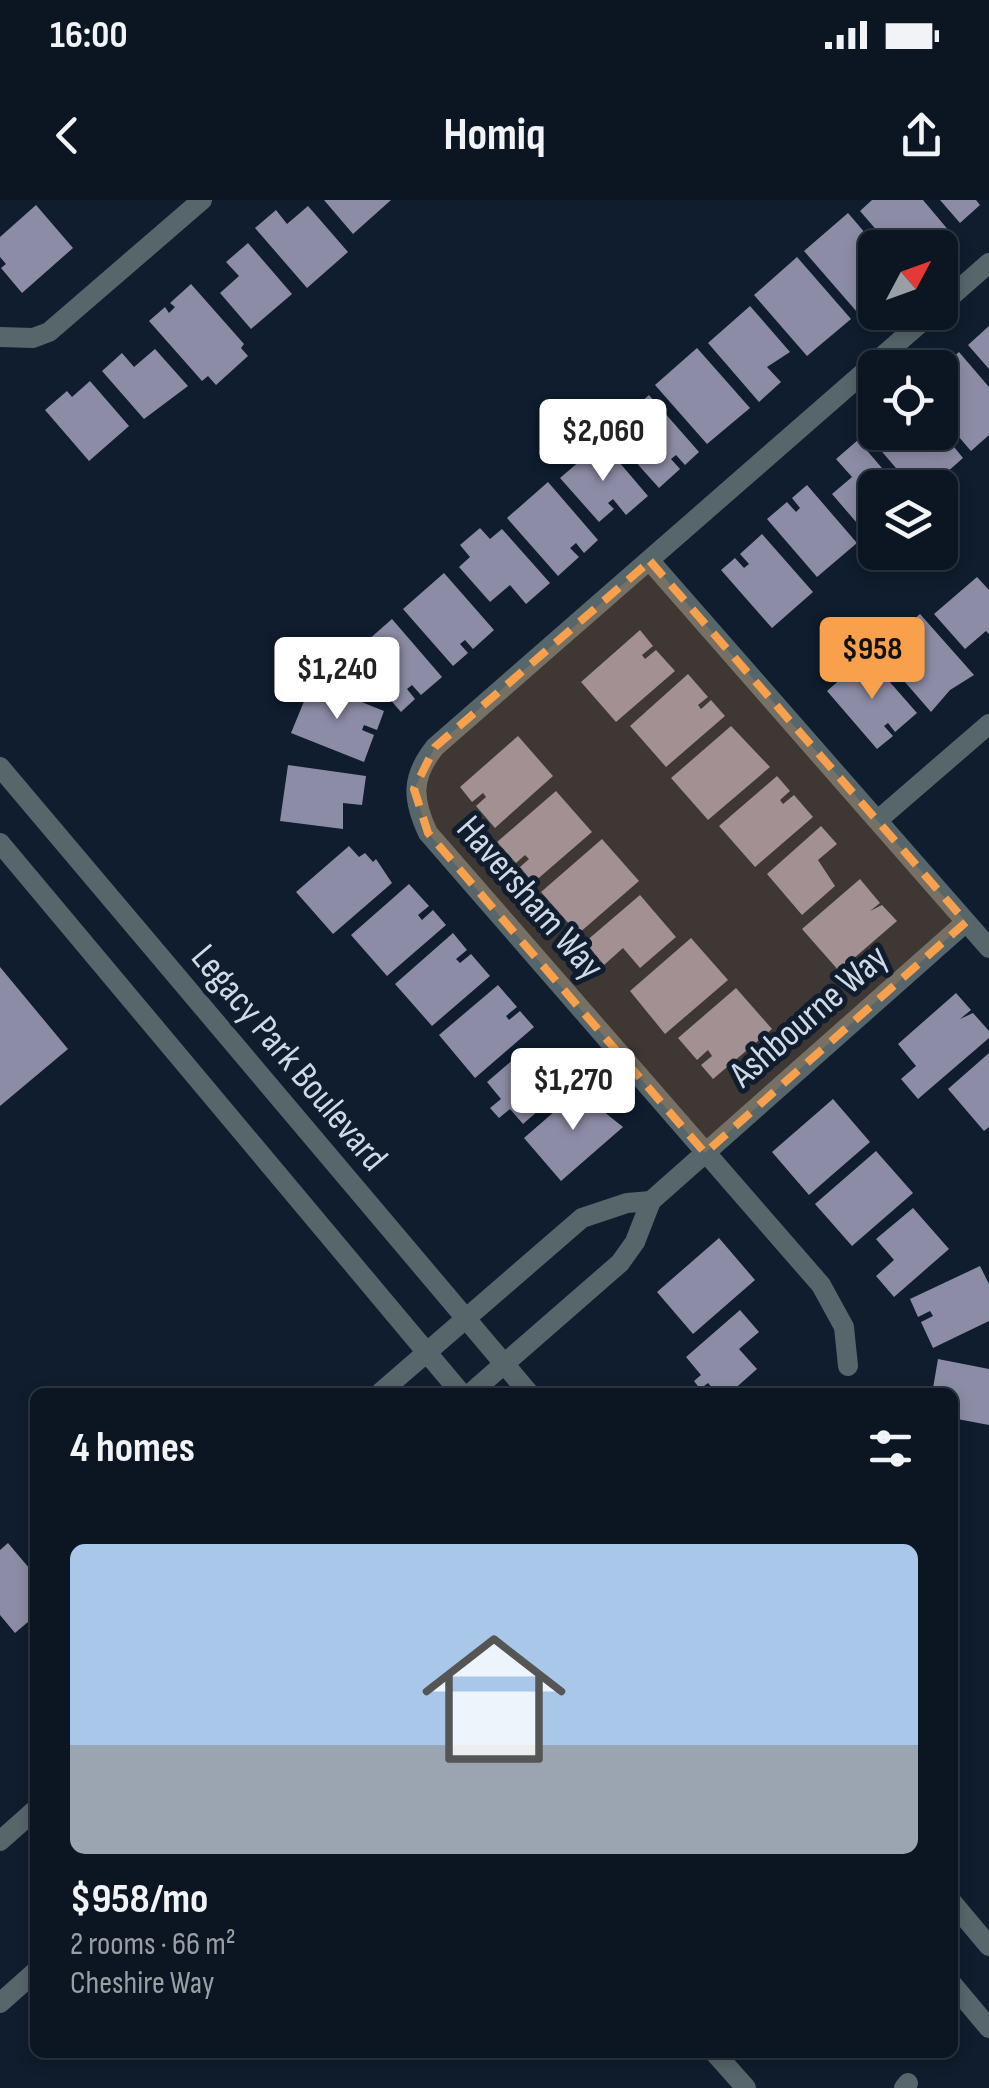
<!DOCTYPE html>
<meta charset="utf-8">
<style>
body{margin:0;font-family:"Sofia Sans Condensed",sans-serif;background:#141f2a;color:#f1f3f6;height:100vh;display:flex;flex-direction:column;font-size:38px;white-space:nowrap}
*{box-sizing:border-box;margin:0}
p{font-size:32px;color:#9a9fa5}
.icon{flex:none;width:55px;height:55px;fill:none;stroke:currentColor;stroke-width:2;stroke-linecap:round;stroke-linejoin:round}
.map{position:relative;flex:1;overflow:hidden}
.details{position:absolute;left:30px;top:1188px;width:928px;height:670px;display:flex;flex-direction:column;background:#0b1622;border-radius:15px;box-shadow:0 5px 15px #0003,0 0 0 2px #2b3540}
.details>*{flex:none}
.needle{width:65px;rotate:49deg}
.fabs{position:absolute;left:858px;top:30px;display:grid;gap:20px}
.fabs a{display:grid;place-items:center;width:100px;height:100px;border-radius:15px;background:#0b1622;box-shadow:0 5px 15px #0003,0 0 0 2px #2b3540;font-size:50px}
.price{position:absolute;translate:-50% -85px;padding:0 22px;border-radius:10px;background:#fff;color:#222;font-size:32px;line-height:65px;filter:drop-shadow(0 2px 5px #0008)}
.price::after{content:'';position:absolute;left:50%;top:60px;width:30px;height:22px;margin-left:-15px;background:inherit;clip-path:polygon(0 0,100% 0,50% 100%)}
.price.current{background:#f8a04b;color:#111}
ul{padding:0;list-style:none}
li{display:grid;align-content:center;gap:20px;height:530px;padding:0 40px}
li+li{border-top:2px solid #2b3540}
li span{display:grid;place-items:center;height:310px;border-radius:15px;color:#555}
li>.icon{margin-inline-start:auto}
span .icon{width:180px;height:180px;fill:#fffc;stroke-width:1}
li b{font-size:42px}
h2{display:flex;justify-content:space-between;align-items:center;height:120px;padding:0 40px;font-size:42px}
.status{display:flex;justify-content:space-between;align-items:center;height:70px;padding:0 50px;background:#0b1622;direction:ltr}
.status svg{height:28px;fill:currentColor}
header{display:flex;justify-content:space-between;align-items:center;height:130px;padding:0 40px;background:#0b1622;font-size:45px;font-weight:700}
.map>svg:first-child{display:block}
.building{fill:#8d8ca6}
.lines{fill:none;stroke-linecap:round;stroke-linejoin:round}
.street{stroke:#56666b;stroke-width:20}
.marked{fill:#f8a04b;fill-opacity:0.2;stroke:#f8a04b;stroke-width:8;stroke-dasharray:20 12;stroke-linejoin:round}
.labels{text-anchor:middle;stroke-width:10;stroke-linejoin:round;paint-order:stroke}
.street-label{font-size:38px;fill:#d0d9e5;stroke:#0f1d2e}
</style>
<div class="status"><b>16:00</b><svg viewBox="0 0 49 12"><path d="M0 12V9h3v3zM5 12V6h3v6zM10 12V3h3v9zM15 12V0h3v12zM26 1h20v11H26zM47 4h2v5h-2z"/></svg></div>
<header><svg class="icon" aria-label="back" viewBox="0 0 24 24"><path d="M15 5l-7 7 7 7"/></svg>Homiq<svg class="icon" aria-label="share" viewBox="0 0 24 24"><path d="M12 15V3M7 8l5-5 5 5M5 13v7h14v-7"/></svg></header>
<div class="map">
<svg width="989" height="1888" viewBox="0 0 989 1888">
<rect width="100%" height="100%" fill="#0f1d2e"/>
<g class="building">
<path d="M 324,0 L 391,0 L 353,34 Z"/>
<path d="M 872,0 L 923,0 L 950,32 L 932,48 L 921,41 L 919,48 L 892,48 L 860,11 Z"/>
<path d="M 940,0 L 976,0 L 980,5 L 960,23 Z"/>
<path d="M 36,5 L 73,48 L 22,93 L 1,68 L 6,64 L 0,57 L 0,37 Z"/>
<path d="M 308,6 L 348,52 L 307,88 L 255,28 L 276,10 L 287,24 Z"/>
<path d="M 848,13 L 878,48 L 875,97 L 857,112 L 804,51 Z"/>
<path d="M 248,43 L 292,94 L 251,129 L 220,93 L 239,76 L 226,62 Z"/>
<path d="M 797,57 L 851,119 L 807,156 L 754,95 Z"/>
<path d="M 191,84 L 244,144 L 241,148 L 248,156 L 216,185 L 208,176 L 202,181 L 149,121 L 165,107 L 169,113 L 175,107 L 170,103 Z"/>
<path d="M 750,106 L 790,152 L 767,167 L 781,182 L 759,202 L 708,143 Z"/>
<path d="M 989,126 L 989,169 L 968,145 Z"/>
<path d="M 697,148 L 750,208 L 707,244 L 655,185 Z"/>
<path d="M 155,149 L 188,186 L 144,219 L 102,171 L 122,153 L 134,167 Z"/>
<path d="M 959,152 L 989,187 L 989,235 L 971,251 L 940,215 L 940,169 Z"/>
<path d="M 90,181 L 129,226 L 89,261 L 45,210 L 67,191 L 72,197 Z"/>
<path d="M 649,195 L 699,252 L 685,265 L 676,255 L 671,259 L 680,269 L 659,288 L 608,231 Z"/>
<path d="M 875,224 L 875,232 L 942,232 L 963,258 L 929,288 L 913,288 L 866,233 Z"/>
<path d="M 858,240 L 899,288 L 875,288 L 875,320 L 863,330 L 832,294 L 852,277 L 836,259 Z"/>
<path d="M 602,242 L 648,296 L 626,315 L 613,299 L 608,303 L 614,309 L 599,322 L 560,278 Z"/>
<path d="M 548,282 L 598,340 L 584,353 L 576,343 L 570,348 L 579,357 L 558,376 L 507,318 Z"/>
<path d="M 807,285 L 857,343 L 817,377 L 767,319 L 787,302 L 796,312 L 800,308 L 792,298 Z"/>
<path d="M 480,328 L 490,339 L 502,329 L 550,383 L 526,404 L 510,385 L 490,402 L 459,367 L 470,357 L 460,345 Z"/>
<path d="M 762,334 L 813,392 L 772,428 L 721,370 L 735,358 L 744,368 L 749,364 L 740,354 Z"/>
<path d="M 444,373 L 494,430 L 473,449 L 465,440 L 460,444 L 468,453 L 453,466 L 403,409 Z"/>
<path d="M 977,377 L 989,390 L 989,434 L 986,431 L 965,449 L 934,414 Z"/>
<path d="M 920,414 L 974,475 L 950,490 L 931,512 L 878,451 Z"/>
<path d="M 392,419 L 442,477 L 421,495 L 412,485 L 407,489 L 415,499 L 401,512 L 351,455 Z"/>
<path d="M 640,430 L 653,446 L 642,455 L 645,459 L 656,450 L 675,471 L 616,522 L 581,482 Z"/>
<path d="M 867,456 L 917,513 L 895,532 L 888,523 L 884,526 L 893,536 L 877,549 L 827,491 Z"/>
<path d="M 688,474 L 708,497 L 698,505 L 701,509 L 711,500 L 725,516 L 666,567 L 630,526 Z"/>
<path d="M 312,482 L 384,511 L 377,530 L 364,525 L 362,530 L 374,535 L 364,562 L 291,533 Z"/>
<path d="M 731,526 L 770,567 L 708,620 L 671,578 Z"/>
<path d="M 518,536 L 553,576 L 495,628 L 476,606 L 486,597 L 483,593 L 472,602 L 460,587 Z"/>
<path d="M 288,565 L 366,576 L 362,605 L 343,603 L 343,629 L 280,621 Z"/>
<path d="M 777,576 L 790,591 L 780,600 L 783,604 L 794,595 L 813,617 L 755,667 L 719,626 Z"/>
<path d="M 556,591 L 592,632 L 533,683 L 520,667 L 529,659 L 525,655 L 516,663 L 497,642 Z"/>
<path d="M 821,626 L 837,644 L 818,660 L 835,686 L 802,715 L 767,674 Z"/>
<path d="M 602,639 L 639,681 L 578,734 L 541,692 Z"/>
<path d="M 349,646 L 359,657 L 365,653 L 373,662 L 376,659 L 392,683 L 333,734 L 296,692 Z"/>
<path d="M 860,679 L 880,703 L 870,711 L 882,705 L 897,721 L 839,771 L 802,729 Z"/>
<path d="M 409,684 L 429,706 L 418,715 L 422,720 L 433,710 L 446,725 L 387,776 L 351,735 Z"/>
<path d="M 640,695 L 676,737 L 640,768 L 623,748 L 604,765 L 585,742 Z"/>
<path d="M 453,733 L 467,750 L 456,759 L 460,763 L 471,754 L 490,776 L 432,826 L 395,784 Z"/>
<path d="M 691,738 L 728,780 L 665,834 L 630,791 Z"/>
<path d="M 0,767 L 68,849 L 0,906 Z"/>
<path d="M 498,785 L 517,807 L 506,816 L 509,820 L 520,811 L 534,827 L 475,878 L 439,835 Z"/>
<path d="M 736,788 L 772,829 L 713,879 L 701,865 L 712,856 L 708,850 L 697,860 L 678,838 Z"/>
<path d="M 956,793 L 971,810 L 960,819 L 973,813 L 989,831 L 989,838 L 918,899 L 901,879 L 916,866 L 898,844 Z"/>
<path d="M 523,851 L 542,869 L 559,854 L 578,876 L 523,924 L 510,909 L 499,918 L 490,908 L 501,899 L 487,882 Z"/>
<path d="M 989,853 L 989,927 L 984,931 L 948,889 Z"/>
<path d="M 586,884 L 606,908 L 603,911 L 623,927 L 561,981 L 524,938 Z"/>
<path d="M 833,899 L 870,942 L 809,995 L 772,952 Z"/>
<path d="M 876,951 L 913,993 L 852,1046 L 815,1004 Z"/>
<path d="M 913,1008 L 949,1049 L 894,1097 L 876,1076 L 894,1060 L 876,1039 Z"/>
<path d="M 719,1038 L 755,1080 L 693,1134 L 657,1092 Z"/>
<path d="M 980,1066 L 989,1084 L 989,1121 L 933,1148 L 921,1122 L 933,1116 L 930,1111 L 918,1117 L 910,1099 Z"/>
<path d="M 740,1110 L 759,1132 L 739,1149 L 757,1169 L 731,1192 L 716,1192 L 708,1183 L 700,1189 L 694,1181 L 701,1175 L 686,1157 Z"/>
<path d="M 938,1159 L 989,1169 L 989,1225 L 952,1218 L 952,1192 L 933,1188 Z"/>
<path d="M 8,1343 L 35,1375 L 35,1416 L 15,1433 L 0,1415 L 0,1350 Z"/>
</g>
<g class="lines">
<g class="street">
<path d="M 940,106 L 989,63"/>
<path d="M 0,137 L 33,138 L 49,132 L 202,0"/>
<path d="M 650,361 L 989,748"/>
<path d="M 0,567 L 528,1192"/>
<path d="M 878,620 L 989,524"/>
<path d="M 0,643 L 460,1192"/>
<path d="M 848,1166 L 844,1127 L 821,1085 L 428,633 C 412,599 411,577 435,547 L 933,112"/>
<path d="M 381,1192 L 582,1018 L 627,1003 L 651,1001"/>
<path d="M 472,1192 L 620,1063 L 635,1042 L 651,1001 L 966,722"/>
<path d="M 0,1641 L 35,1610"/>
<path d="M 952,1702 L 989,1746"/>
<path d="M 952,1784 L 989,1828"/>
<path d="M 0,1803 L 35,1772"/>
<path d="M 714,1852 L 746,1888"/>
<path d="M 904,1888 L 908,1883"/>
</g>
</g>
<path class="marked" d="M 650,361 L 966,722 L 705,953 L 428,633 L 414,589 L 435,547 Z"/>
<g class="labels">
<g class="street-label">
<text transform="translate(531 697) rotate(49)" y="13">Haversham Way</text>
<text transform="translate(808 815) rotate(-41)" y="13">Ashbourne Way</text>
<text transform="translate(290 857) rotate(50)" y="13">Legacy Park Boulevard</text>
</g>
</g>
</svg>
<div class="fabs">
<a><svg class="needle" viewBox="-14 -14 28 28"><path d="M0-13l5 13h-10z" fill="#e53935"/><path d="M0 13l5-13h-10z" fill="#9a9fa5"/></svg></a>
<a><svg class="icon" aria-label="locate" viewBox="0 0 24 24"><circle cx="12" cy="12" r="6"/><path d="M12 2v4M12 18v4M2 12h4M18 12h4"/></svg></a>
<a><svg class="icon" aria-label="layers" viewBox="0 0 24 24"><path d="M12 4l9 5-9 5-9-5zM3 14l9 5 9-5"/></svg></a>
</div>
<b class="price" style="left:603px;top:284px">$2,060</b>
<b class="price current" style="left:872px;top:502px">$958</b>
<b class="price" style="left:337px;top:522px">$1,240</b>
<b class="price" style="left:573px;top:933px">$1,270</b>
<section class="details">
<h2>4 homes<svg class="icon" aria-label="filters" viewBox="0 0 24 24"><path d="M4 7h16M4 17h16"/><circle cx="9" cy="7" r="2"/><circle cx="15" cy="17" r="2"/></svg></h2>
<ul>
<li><span style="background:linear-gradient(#a9c7e8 65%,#9aa5b1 0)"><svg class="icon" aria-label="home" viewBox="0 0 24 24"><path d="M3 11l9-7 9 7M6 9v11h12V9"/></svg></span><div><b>$958/mo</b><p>2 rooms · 66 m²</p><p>Cheshire Way</p></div></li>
</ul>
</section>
</div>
